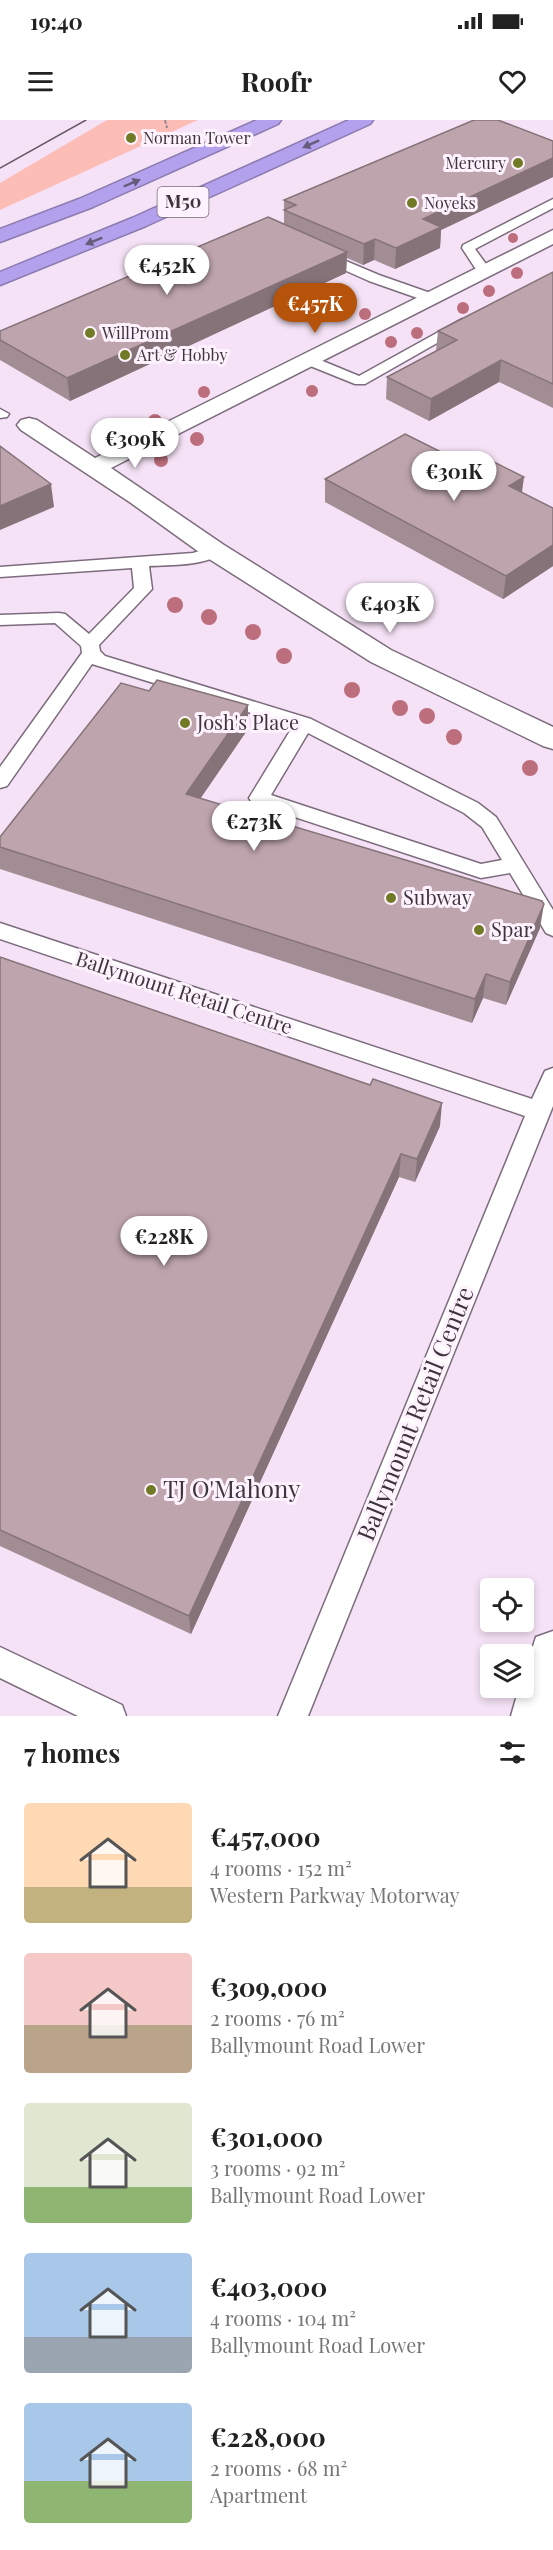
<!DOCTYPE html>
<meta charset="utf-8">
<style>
body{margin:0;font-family:"Playfair Display",serif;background:#f6f6f6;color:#222;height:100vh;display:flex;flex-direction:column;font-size:22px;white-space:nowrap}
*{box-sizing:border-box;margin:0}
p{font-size:20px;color:#767676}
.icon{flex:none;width:33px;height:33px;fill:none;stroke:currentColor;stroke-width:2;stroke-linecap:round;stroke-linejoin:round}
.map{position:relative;height:1596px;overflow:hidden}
.side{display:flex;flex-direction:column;background:#fff;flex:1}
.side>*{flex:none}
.buttons{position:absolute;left:480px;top:1458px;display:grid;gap:12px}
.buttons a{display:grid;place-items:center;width:54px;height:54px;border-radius:6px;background:#fff;box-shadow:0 3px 9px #0003;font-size:30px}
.price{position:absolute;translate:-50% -51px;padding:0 14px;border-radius:21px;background:#fff;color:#222;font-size:20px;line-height:39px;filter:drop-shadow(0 2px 3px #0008)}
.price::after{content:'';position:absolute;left:50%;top:36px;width:18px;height:14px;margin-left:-9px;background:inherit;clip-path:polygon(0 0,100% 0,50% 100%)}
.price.active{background:#b45309;color:#fff}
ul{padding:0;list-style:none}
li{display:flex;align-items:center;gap:18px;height:150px;padding:0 24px}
li span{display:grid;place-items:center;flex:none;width:168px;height:120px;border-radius:6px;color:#555}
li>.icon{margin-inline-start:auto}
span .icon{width:72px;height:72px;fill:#fffc;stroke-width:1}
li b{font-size:26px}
h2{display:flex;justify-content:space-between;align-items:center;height:72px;padding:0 24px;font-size:26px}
.status{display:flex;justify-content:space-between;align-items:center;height:42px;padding:0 30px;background:#fff;direction:ltr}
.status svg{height:16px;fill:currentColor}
header{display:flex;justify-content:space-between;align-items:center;height:78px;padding:0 24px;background:#fff;font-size:27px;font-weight:700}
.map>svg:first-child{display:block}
.green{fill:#fcbdb7}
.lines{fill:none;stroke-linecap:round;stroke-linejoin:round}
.service-casing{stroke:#7c6c7d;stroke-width:3}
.minor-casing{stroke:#7c6c7d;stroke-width:3}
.tertiary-casing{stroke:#7c6c7d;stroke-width:3}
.motorway-casing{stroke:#8a7caf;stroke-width:3}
.path{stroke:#968996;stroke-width:2;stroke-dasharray:4 1.5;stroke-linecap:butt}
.service{fill:#fff;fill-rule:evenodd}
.minor{fill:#fff;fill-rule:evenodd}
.tertiary{fill:#fff;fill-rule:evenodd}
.motorway{fill:#b3a1ed;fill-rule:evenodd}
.tram{stroke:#645a64;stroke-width:1.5}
.tree{fill:#bd6e7c}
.wall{fill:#a38d95}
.shaded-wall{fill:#857379}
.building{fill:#bea4ad;stroke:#857379;stroke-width:1.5}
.oneway{fill:#665b7b}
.poi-dot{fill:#717a25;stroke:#fef2fe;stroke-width:2}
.labels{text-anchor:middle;stroke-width:6;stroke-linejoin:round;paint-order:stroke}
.far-poi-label{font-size:16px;fill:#3d363d;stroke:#fef2fe;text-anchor:start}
.shield{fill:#fef2fe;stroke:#776e77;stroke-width:1.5}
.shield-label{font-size:18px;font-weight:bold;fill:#3d363d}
.poi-label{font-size:20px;fill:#3d363d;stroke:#fef2fe;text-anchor:start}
.street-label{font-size:20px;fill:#3d363d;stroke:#fef2fe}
.near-street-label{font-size:24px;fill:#3d363d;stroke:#fef2fe}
.near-poi-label{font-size:24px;fill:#3d363d;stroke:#fef2fe;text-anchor:start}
</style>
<div class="status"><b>19:40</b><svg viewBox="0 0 49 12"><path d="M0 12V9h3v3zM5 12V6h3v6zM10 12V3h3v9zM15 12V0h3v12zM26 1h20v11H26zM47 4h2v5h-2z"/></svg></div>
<header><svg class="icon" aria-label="menu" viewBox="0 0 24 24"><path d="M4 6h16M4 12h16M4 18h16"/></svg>Roofr<svg class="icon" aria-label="heart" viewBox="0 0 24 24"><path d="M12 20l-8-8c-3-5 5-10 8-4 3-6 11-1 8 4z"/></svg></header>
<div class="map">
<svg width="553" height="1596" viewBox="0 0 553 1596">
<rect width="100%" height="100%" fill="#f5e2f6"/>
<path class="green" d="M 107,0 L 198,0 L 0,90 L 0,63 Z"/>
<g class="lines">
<defs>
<g id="service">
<path d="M 553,79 L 553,88 L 475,129 L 491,151 L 489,154 L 479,154 L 462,128 L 463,125 Z"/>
<path d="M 320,130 L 379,155 L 436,175 L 438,178 L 431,182 L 426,181 L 369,161 L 315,137 L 314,134 L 315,131 Z"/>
<path d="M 462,199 L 469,203 L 467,206 L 365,264 L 355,264 L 303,243 L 301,240 L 303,237 L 313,237 L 359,256 Z"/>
<path d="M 0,289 L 9,294 L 7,297 L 0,298 Z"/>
<path d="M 215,426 L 223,431 C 211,446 168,445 149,446 L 152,469 L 99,525 L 100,531 L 105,536 L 311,599 L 478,683 L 496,697 L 553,790 L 553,816 L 546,813 L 510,753 L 481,758 L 252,683 L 249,678 L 293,606 L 92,544 L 7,666 L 0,668 L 0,647 L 82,533 L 81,526 L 55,503 L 0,505 L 0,495 L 59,493 L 65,494 L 89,514 L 134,468 L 132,448 L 0,457 L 0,447 L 193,433 ZM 308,613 L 464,693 L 482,707 L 502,740 L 481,744 L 271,675 Z"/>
<path d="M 0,803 L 532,979 L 545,951 L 553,948 L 553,986 L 308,1596 L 278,1596 L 525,996 L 0,819 Z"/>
<path d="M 0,1527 L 122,1585 L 126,1596 L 78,1596 L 0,1558 Z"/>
</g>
<path id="minor" d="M 553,110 L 553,124 L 111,348 L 224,425 L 391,530 L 553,607 L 553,629 L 543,626 L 371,542 L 206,437 L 131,383 L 21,310 L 17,305 L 21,300 L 29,298 L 37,300 L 95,338 Z"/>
<path id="tertiary" d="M 553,1511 L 553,1596 L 511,1596 L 519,1568 L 524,1568 L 524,1554 L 536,1517 Z"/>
<g id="motorway">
<path d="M 257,0 L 281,0 L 278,4 L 93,87 L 0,122 L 0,109 L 79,79 Z"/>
<path d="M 349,0 L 373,0 L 370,4 L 146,106 L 0,165 L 0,152 L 132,98 Z"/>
</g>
</defs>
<use href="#service" class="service-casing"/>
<use href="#minor" class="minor-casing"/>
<use href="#tertiary" class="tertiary-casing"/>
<use href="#motorway" class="motorway-casing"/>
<path class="path" d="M 165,0 L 167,8"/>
<use href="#service" class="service"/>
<use href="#minor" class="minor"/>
<use href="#tertiary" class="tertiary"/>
<use href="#motorway" class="motorway"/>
<path class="tram" d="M 0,48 L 86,0"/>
</g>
<g class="tree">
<circle cx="513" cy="118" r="5"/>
<circle cx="517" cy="153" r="6"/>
<circle cx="489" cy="171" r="6"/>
<circle cx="463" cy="188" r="6"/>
<circle cx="365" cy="194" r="6"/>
<circle cx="417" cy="213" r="6"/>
<circle cx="391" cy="222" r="6"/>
<circle cx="312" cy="271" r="6"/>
<circle cx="204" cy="272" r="6"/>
<circle cx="155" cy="301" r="7"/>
<circle cx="197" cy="319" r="7"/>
<circle cx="161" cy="340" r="7"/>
<circle cx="175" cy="485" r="8"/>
<circle cx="209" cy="497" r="8"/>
<circle cx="253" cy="512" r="8"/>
<circle cx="284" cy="536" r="8"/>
<circle cx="352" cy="570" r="8"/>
<circle cx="400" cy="588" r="8"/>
<circle cx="427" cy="596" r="8"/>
<circle cx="454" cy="617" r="8"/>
<circle cx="530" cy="648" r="8"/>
</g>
<g class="wall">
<path d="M 553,21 L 553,57 L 441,110 L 440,128 L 395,149 L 374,140 L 363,145 L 347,138 L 346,153 L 70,281 L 0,240 L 0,211 L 284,104 L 284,80 Z"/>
<path d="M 553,152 L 553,288 L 499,262 L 429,301 L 386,279 L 387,257 L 436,231 L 438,211 Z"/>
<path d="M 325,359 L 522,373 L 553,388 L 553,446 L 503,479 L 325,382 Z"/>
<path d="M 149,571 L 248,585 L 248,609 L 200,679 L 540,808 L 506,885 L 483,878 L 472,903 L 0,749 L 0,717 Z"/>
<path d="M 0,837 L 440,1006 L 415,1062 L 399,1057 L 191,1514 L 0,1426 Z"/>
</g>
<g class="shaded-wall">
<path d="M 553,38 L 553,57 L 441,110 L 440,128 L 395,149 L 396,128 L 423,99 Z"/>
<path d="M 375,119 L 374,140 L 363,145 L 364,124 Z"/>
<path d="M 347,132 L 346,153 L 70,281 L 67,258 Z"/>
<path d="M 501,240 L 499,262 L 429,301 L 431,279 Z"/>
<path d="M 524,357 L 521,380 L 509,366 Z"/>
<path d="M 51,364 L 54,387 L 0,410 L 0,386 Z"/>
<path d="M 553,425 L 553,446 L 503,479 L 506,456 Z"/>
<path d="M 248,585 L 248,609 L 187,698 L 186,674 Z"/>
<path d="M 544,784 L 540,808 L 506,885 L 510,862 Z"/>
<path d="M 486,854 L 483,878 L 472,903 L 475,879 Z"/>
<path d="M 442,983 L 440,1006 L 415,1062 L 417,1039 Z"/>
<path d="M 401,1034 L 399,1057 L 191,1514 L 189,1496 Z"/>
</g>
<g class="building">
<path d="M 474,0 L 498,0 L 553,21 L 553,38 L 423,99 L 441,107 L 396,128 L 375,119 L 364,124 L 284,90 L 296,85 L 284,80 Z"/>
<path d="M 268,97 L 347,132 L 67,258 L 0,220 L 0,211 Z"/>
<path d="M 553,152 L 553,264 L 501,240 L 431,279 L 387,257 L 457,220 L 438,211 Z"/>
<path d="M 405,314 L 461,342 L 476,333 L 524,357 L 509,366 L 553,388 L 553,425 L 506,456 L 325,359 Z"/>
<path d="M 0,326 L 51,364 L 0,386 Z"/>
<path d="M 157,560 L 248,585 L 186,674 L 542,781 L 544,784 L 510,862 L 486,854 L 475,879 L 0,727 L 0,717 L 121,563 L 149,571 Z"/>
<path d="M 0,837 L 370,965 L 373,959 L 442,983 L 417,1039 L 401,1034 L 189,1496 L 0,1410 Z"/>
</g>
<defs><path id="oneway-solid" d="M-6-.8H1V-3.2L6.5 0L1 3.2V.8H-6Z" transform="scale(1.5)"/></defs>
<g class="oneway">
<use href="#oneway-solid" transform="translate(311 24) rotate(156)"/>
<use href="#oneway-solid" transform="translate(132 63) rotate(-23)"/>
<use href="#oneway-solid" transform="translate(94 121) rotate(158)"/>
</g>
<g class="poi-dot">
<circle cx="131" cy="18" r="6"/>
<circle cx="518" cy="43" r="6"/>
<circle cx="412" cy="83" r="6"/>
<circle cx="90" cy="213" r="6"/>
<circle cx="125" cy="235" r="6"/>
<circle cx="185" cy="603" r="6"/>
<circle cx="391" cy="778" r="6"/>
<circle cx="479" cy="810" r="6"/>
<circle cx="151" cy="1370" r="6"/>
</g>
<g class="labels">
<g class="far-poi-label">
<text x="143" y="24">Norman Tower</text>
<text x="506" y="49" text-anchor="end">Mercury</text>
<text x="424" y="89">Noyeks</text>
<text x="102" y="219">WillProm</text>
<text x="137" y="241">Art &amp; Hobby</text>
</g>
<rect class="shield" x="157.5" y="67" width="51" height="30" rx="4.5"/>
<g class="shield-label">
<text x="183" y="88">M50</text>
</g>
<g class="poi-label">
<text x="197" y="610">Josh's Place</text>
<text x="403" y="785">Subway</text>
<text x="491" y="817">Spar</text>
</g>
<g class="street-label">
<text transform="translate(184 873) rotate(18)" y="7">Ballymount Retail Centre</text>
</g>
<g class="near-street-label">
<text transform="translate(416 1294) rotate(-68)" y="8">Ballymount Retail Centre</text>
</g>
<g class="near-poi-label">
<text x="163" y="1378">TJ O'Mahony</text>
</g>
</g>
</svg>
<div class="buttons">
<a><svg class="icon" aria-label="locate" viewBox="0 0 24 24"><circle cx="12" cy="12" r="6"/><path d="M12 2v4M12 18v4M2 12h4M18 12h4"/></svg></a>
<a><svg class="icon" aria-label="layers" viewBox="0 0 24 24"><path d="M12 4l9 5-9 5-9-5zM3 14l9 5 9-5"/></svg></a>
</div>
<b class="price" style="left:167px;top:176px">€452K</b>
<b class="price active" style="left:315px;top:214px">€457K</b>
<b class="price" style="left:135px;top:349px">€309K</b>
<b class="price" style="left:454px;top:382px">€301K</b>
<b class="price" style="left:390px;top:514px">€403K</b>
<b class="price" style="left:254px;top:732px">€273K</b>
<b class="price" style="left:164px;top:1147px">€228K</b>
</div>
<section class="side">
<h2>7 homes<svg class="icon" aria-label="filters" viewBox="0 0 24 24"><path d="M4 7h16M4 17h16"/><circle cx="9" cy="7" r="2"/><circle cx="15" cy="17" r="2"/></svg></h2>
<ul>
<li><span style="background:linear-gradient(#ffd9b3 70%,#c2b280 0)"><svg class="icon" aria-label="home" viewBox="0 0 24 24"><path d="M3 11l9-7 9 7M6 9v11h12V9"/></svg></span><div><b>€457,000</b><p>4 rooms · 152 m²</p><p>Western Parkway Motorway</p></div></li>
<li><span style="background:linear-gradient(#f6c9c9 60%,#b9a48a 0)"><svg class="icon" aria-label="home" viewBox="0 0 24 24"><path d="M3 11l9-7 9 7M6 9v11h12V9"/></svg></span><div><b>€309,000</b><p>2 rooms · 76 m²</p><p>Ballymount Road Lower</p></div></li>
<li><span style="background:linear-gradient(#dfe7d0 70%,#8fb573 0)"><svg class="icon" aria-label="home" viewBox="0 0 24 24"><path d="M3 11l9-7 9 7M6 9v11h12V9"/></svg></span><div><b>€301,000</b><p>3 rooms · 92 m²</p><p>Ballymount Road Lower</p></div></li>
<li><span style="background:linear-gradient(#a9c7e8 70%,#9aa5b1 0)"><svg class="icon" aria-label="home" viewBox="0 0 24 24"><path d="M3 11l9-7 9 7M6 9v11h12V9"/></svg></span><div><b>€403,000</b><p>4 rooms · 104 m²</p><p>Ballymount Road Lower</p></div></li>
<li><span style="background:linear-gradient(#a9c7e8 65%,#8fb573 0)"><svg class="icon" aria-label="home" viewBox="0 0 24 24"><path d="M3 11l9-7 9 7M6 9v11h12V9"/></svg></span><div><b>€228,000</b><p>2 rooms · 68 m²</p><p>Apartment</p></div></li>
</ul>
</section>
